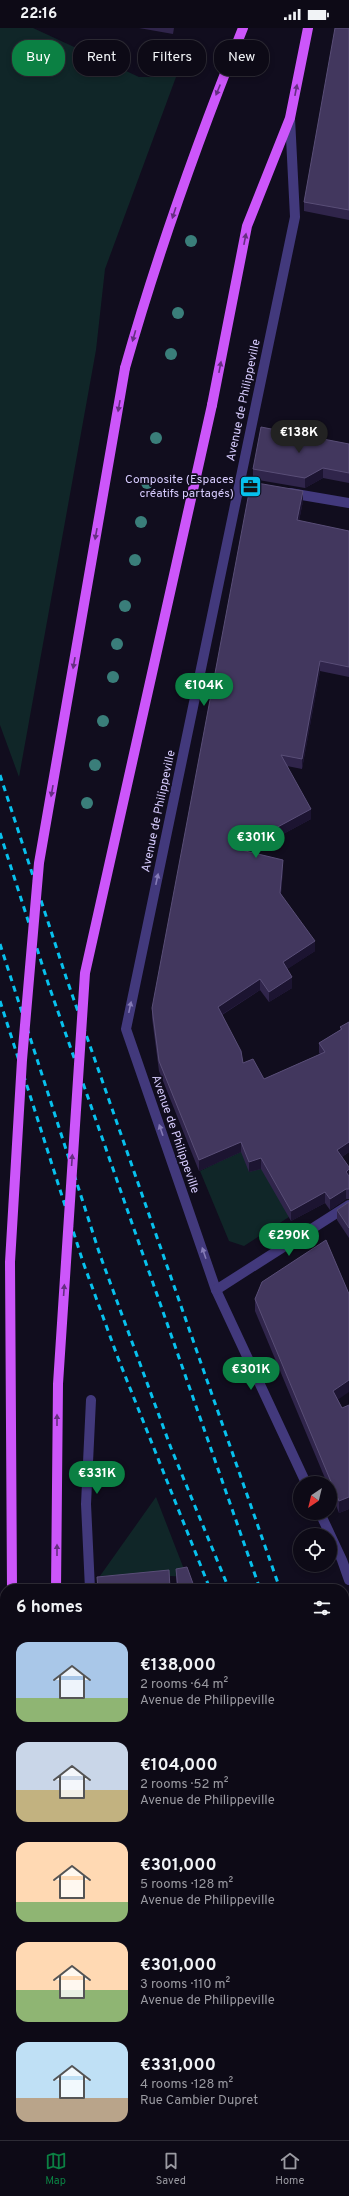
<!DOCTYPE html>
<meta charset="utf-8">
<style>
body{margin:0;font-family:Overpass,sans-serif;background:#1b1823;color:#f1f3f6;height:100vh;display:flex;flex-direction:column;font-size:15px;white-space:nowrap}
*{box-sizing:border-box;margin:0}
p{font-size:13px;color:#9a9aa1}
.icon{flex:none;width:22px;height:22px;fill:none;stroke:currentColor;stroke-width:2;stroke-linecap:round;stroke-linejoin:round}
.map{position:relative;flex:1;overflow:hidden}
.details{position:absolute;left:0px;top:1556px;width:349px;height:556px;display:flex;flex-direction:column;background:#0d0a16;border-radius:16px 16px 0 0;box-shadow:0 2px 6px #0003,0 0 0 1px #2d2b35}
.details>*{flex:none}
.guide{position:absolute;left:12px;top:12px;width:325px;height:36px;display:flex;gap:8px}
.needle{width:26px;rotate:215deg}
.fabs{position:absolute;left:293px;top:1448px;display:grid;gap:8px}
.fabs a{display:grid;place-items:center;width:44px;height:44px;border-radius:50%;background:#0d0a16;box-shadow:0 2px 6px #0003,0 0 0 1px #2d2b35;font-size:20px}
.price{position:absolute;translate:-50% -34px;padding:0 9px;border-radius:14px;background:#0b8043;color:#fff;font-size:13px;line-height:26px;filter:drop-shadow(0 1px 2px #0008)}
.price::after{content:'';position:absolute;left:50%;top:24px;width:12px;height:9px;margin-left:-6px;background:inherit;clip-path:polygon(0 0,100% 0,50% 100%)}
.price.on{background:#222;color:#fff}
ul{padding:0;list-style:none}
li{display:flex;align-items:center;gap:12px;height:100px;padding:0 16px}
li span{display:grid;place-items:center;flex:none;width:112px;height:80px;border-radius:12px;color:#555}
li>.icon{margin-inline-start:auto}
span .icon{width:48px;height:48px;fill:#fffc;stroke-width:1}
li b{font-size:17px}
h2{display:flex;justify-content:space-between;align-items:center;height:48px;padding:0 16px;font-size:17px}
.pill{padding:0 14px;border-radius:16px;background:#0d0a16;box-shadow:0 2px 6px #0003,0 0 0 1px #2d2b35;font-size:14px;line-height:36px}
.pill.on{background:#0b8043;color:#fff}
.status{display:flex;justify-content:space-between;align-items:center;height:28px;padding:0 20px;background:#0d0a16;direction:ltr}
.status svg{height:11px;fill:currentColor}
.dock{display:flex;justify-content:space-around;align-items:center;height:56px;border-top:1px solid #2d2b35;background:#0d0a16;font-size:11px;color:#9a9aa1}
.dock a{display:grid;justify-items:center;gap:2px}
.dock .on{color:#0b8043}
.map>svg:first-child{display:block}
.green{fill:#102628}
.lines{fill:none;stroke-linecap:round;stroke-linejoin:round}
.minor{stroke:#42397c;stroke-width:10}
.major{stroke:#cc56fa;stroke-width:10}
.rail{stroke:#07c1ed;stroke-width:3;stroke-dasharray:6 5;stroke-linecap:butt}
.major-bridge{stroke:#cc56fa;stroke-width:10}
.tree{fill:#3a7e7a}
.wall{fill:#30254b}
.shaded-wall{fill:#1c1431}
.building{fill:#42375e;stroke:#594e77}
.oneway{fill:#652e81}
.oneway2{fill:#857bb6}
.labels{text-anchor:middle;stroke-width:3.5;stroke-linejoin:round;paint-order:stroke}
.street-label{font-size:12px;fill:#d6cbfd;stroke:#110d1e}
.poi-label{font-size:12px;fill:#d6cbfd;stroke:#110d1e;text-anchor:end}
</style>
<div class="status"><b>22:16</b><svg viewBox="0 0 49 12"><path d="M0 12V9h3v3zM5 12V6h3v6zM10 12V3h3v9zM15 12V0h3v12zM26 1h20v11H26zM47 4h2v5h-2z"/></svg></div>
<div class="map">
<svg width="349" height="2112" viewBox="0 0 349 2112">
<rect width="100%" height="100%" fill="#110d1e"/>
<g class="green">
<path d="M 0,0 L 33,0 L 139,49 L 176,49 L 105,241 L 96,322 L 19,749 L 0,697 Z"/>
<path d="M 266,1111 L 289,1189 L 244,1218 L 229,1213 L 200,1143 Z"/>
<path d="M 156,1469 L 187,1549 L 139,1546 L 100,1548 Z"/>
</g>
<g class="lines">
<g class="minor">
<path d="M 290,90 L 295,189 L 126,1001 L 216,1262 L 306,1455"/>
<path d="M 290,465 L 349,475"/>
<path d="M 216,1262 L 349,1177"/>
<path d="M 320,1485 L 342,1532 L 349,1552"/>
<path d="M 90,1561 L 86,1476 L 91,1372"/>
<path d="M 0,1850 L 5,1850"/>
<path d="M 118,2107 L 119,2112"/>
</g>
<g class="major">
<path d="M 125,340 C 158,224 198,112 243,0"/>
<path d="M 212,377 L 247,198 L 290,90 L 308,0"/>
<path d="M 17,2107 L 17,2112"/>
<path d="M 53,2112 L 53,2107"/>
</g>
<g class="rail">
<path d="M 0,747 L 67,952 L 280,1561"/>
<path d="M 0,805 L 49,958 L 260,1561"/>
<path d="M 0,916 L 100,1227 L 171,1420 L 229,1561"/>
<path d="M 0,973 L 83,1234 L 118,1330 L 210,1561"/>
<path d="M 344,1733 L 349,1745"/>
<path d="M 344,1784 L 349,1795"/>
<path d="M 344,1836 L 349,1847"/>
<path d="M 344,1885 L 349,1897"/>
</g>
<g class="major-bridge">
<path d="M 12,1561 L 10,1234 L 22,1032 L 39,835 L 125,340"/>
<path d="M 56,1561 L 58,1356 L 85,945 L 212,377"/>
</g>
</g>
<g class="tree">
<circle cx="191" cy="213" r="6"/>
<circle cx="178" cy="285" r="6"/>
<circle cx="171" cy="326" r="6"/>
<circle cx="156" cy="410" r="6"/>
<circle cx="147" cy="455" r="6"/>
<circle cx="141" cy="494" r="6"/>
<circle cx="135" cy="532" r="6"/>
<circle cx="125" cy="578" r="6"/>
<circle cx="117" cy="616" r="6"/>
<circle cx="113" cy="649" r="6"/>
<circle cx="103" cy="693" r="6"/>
<circle cx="95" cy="737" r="6"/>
<circle cx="87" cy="775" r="6"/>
</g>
<g class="wall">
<path d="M 139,0 L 174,0 L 173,6 Z"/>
<path d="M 349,0 L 349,192 L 304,183 L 304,174 Z"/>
<path d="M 349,416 L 349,455 L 323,450 L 305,460 L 253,451 L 253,441 Z"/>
<path d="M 303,473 L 299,493 L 349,503 L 349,649 L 320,643 L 302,741 L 287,738 L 311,791 L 250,824 L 283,842 L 281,866 L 315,923 L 287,941 L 292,960 L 269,974 L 260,962 L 222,987 L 243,1035 L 264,1051 L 320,1026 L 319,1025 L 319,1015 L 340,1002 L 340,999 L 349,994 L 349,1124 L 342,1129 L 349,1139 L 349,1171 L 346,1171 L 330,1182 L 325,1175 L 291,1193 L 261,1141 L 249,1144 L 241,1124 L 199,1143 L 159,1043 L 152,990 L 152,980 Z"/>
<path d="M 349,1174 L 349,1210 L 337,1192 L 337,1182 Z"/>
<path d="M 255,1271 L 338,1372 L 342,1380 L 349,1377 L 349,1481 L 339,1485 L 330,1462 L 330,1455 L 327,1455 L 255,1283 Z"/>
<path d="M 176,1541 L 195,1561 L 177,1561 L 176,1550 Z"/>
</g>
<g class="shaded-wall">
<path d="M 323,440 L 323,450 L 305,460 L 305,450 Z"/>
<path d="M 303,463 L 303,473 L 297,503 L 297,492 Z"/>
<path d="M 320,633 L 320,643 L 302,741 L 302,731 Z"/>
<path d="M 311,781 L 311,791 L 237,831 L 237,821 Z"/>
<path d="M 283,832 L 283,842 L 280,875 L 280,865 Z"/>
<path d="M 315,913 L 315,923 L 283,944 L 283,934 Z"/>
<path d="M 292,949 L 292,960 L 269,974 L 269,964 Z"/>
<path d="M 260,951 L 260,962 L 218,989 L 218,979 Z"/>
<path d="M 241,1114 L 241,1124 L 199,1143 L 199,1132 Z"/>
<path d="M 349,1114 L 349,1124 L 337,1132 L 337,1122 Z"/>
<path d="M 261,1130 L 261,1141 L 249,1144 L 249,1134 Z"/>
<path d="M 349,1141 L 349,1152 L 346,1144 Z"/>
<path d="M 346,1161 L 346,1171 L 330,1182 L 330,1171 Z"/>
<path d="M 325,1164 L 325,1175 L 291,1193 L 291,1183 Z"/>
<path d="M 349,1352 L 349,1364 L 333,1375 L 333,1363 Z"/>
<path d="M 349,1469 L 349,1481 L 339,1485 L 339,1473 Z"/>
</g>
<g class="building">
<path d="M 335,0 L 349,0 L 349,182 L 304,174 Z"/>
<path d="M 261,399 L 349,416 L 349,445 L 323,440 L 305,450 L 253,441 Z"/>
<path d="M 251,454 L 303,463 L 297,492 L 349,503 L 349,639 L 320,633 L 302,731 L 281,727 L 311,781 L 237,821 L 283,832 L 280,865 L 315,913 L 283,934 L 292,949 L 269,964 L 260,951 L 218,979 L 241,1023 L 243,1035 L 253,1031 L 264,1051 L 325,1024 L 319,1015 L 342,1001 L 340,999 L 349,994 L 349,1114 L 337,1122 L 349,1139 L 349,1141 L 346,1144 L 349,1148 L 349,1161 L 346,1161 L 330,1171 L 325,1164 L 291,1183 L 261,1130 L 249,1134 L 241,1114 L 199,1132 L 159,1033 L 152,980 Z"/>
<path d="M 349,1174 L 349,1200 L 337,1182 Z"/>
<path d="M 326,1212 L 349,1266 L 349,1352 L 333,1363 L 342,1380 L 349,1377 L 349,1469 L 339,1473 L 255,1271 L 262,1254 Z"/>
<path d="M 187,1539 L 195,1561 L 178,1561 L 176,1541 Z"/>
<path d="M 169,1542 L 170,1561 L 98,1561 L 97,1549 Z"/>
<path d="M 344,1923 L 349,1935 L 349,2112 L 145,2112 L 145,2107 L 344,2107 Z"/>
</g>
<defs><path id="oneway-solid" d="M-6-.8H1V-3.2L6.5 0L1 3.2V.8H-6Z"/></defs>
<g class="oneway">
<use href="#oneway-solid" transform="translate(218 62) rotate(112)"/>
<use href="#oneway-solid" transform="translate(296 62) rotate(-79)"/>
<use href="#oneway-solid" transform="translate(174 185) rotate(108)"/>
<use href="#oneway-solid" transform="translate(245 211) rotate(-79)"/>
<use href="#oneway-solid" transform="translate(134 308) rotate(106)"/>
<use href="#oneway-solid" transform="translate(220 339) rotate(-79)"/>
<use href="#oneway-solid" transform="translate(119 378) rotate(100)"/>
<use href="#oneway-solid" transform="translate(96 506) rotate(100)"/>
<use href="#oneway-solid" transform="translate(74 635) rotate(100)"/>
<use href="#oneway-solid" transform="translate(52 763) rotate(100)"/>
<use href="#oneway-solid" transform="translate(72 1132) rotate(-86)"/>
<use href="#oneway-solid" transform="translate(64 1262) rotate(-86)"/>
<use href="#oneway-solid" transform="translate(57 1392) rotate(-90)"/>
<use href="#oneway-solid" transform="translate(57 1522) rotate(-90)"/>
</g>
<g class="oneway2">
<use href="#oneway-solid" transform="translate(157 851) rotate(-78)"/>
<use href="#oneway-solid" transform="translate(130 979) rotate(-78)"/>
<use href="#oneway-solid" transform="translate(161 1102) rotate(-109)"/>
<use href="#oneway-solid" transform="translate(204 1225) rotate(-109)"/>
</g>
<defs>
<symbol id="office-square" viewBox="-11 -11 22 22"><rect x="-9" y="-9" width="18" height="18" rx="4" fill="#07c1ed" stroke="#110d1e"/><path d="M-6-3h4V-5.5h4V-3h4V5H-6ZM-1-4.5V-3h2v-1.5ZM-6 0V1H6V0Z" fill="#111"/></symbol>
</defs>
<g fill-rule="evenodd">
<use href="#office-square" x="238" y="446" width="25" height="25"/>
</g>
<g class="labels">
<g class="street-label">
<text transform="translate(243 372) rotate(-78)" y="4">Avenue de Philippeville</text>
<text transform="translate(158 783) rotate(-78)" y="4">Avenue de Philippeville</text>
<text transform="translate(176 1106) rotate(71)" y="4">Avenue de Philippeville</text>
</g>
<g class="poi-label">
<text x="234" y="455">Composite (Espaces<tspan x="234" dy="14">créatifs partagés)</tspan></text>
</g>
</g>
</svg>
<div class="fabs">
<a><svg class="needle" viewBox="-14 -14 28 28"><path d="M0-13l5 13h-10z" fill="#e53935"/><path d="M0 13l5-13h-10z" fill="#9a9aa1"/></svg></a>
<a><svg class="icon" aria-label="locate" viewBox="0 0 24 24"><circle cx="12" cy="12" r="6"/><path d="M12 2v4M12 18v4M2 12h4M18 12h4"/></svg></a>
</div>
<b class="price on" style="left:299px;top:426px">€138K</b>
<b class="price" style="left:204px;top:679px">€104K</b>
<b class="price" style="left:256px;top:831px">€301K</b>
<b class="price" style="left:289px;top:1229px">€290K</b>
<b class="price" style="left:251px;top:1363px">€301K</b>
<b class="price" style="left:97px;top:1467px">€331K</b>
<div class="guide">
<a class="pill on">Buy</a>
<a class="pill">Rent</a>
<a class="pill">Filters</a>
<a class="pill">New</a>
</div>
<section class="details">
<h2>6 homes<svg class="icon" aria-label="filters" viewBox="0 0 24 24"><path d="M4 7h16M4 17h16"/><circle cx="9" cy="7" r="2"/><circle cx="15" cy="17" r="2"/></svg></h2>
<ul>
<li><span style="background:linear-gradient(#a9c7e8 70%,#8fb573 0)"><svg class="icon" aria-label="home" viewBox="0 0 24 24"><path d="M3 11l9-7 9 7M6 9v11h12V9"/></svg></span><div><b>€138,000</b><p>2 rooms · 64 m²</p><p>Avenue de Philippeville</p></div></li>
<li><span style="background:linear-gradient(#c9d6e8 60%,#c2b280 0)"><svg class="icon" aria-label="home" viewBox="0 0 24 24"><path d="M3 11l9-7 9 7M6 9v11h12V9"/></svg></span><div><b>€104,000</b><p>2 rooms · 52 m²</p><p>Avenue de Philippeville</p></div></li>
<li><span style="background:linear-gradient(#ffd9b3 75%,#8fb573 0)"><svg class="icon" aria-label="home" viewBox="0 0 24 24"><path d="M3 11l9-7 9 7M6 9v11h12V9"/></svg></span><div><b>€301,000</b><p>5 rooms · 128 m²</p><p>Avenue de Philippeville</p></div></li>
<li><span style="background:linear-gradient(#ffd9b3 60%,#8fb573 0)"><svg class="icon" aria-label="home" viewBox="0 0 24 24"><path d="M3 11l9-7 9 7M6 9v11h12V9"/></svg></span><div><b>€301,000</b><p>3 rooms · 110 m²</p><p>Avenue de Philippeville</p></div></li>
<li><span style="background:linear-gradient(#bfe0f5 70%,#b9a48a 0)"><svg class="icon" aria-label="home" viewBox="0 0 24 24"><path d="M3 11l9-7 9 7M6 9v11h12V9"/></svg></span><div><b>€331,000</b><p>4 rooms · 128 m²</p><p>Rue Cambier Dupret</p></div></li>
</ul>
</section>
</div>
<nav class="dock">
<a class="on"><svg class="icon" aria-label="map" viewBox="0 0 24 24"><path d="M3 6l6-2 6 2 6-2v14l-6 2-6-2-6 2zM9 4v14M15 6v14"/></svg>Map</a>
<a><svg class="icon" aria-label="saved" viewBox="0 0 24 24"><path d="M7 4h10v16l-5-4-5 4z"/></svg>Saved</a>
<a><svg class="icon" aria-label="home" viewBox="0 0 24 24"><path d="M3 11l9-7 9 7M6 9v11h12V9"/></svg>Home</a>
</nav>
